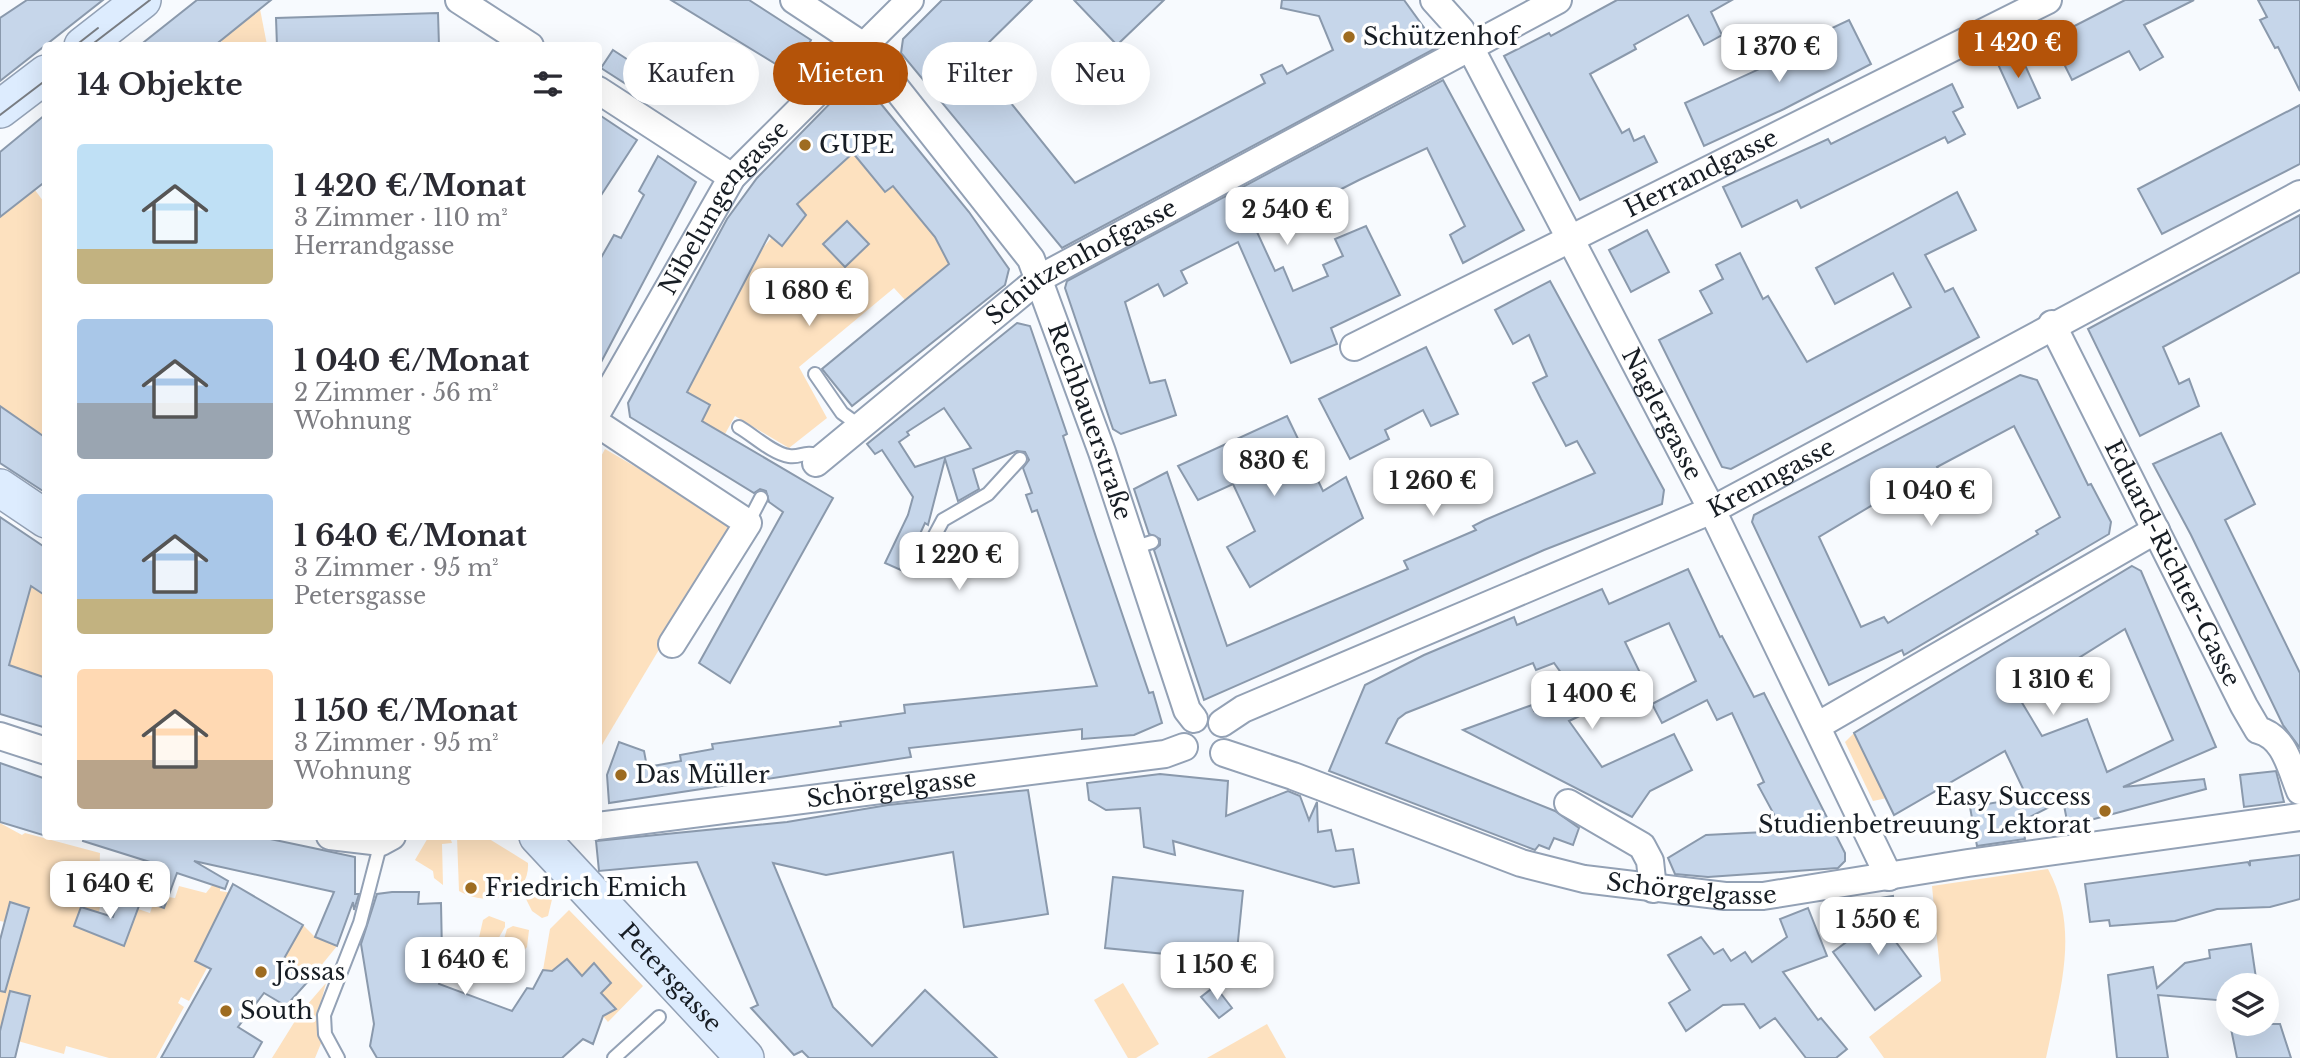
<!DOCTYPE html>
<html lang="de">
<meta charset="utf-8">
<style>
body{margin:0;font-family:"Libre Baskerville",serif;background:#f7f7f7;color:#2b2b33;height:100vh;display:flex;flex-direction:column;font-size:26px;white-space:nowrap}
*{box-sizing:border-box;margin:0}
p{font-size:23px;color:#7c7c81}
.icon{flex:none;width:38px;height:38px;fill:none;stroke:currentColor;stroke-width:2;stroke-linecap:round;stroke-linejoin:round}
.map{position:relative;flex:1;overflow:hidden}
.details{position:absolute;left:42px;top:42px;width:560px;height:798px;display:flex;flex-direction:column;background:#fff;border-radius:7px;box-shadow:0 7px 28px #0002}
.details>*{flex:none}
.guide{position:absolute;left:623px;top:42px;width:665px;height:63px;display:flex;gap:14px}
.tools{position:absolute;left:2216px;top:973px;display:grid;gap:14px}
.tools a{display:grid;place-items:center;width:63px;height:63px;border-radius:50%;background:#fff;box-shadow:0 7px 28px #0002;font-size:35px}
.price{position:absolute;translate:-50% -60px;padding:0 16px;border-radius:14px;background:#fff;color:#222;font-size:23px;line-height:46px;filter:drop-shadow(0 2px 4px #0008)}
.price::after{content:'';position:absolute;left:50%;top:42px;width:21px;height:16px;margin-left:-10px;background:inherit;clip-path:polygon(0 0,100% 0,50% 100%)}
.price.active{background:#b45309;color:#fff}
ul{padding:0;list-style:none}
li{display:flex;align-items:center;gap:21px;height:175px;padding:0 35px}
li span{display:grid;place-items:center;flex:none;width:196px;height:140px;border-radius:7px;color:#555}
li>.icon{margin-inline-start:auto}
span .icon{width:84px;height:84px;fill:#fffc;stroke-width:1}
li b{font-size:30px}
h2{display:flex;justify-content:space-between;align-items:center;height:84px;padding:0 35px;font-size:30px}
.tag{padding:0 24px;border-radius:32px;background:#fff;box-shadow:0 7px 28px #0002;font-size:24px;line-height:63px}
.tag.active{background:#b45309;color:#fff}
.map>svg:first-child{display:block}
.green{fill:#fde1bf;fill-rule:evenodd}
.building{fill:#c6d6ea;stroke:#8a99ac;stroke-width:2;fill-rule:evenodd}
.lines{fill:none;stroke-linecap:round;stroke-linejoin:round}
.service-casing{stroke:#93a1b5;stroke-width:16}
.minor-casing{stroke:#93a1b5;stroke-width:30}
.secondary-casing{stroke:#93a1b5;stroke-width:40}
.service{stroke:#fff;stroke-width:12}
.minor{stroke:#fff;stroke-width:26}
.secondary{stroke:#ddecfe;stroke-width:37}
.tram{stroke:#797d83;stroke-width:2}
.poi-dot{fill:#9e6c21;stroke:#fff;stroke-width:2.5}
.labels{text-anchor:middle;stroke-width:7;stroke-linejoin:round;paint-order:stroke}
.poi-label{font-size:24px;fill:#171d24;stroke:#fff;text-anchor:start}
.street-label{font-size:24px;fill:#171d24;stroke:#fff}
</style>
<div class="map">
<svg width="2300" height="1058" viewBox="0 0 2300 1058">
<rect width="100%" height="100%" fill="#f7fafe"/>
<g class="green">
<path d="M 260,9 L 267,45 L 223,45 L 221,40 Z"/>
<path d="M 859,141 L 863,165 L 885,192 L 893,186 L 935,237 L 949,264 L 905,300 L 894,288 L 799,367 L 827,418 L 789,448 L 735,416 L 725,434 L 702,421 L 710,405 L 700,399 L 697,406 L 684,397 L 763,248 L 772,237 L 782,245 L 806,215 L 797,204 L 844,162 L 840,159 ZM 847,221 L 869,244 L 845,267 L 823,244 Z"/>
<path d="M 35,190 L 46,205 L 45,438 L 0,406 L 0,217 Z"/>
<path d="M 605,449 L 734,524 L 599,750 L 598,462 Z"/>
<path d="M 25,581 L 45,596 L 45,678 L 9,665 L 15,642 L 14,630 L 19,631 L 24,610 Z"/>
<path d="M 1854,733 L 1887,798 L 1873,801 L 1845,742 Z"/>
<path d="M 0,823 L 22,835 L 25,833 L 100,853 C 99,873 103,893 99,912 L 81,907 L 74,926 L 124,946 L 138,909 L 150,913 L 153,904 L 164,908 L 168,897 L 175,898 L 179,886 L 206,893 L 214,883 L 220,884 L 220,891 L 232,893 L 201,965 L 207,968 L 189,1001 L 181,997 L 178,1003 L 184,1007 L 156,1058 L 109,1058 L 66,1046 L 64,1054 L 0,1036 L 0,971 L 11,973 L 29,908 L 10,902 L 5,922 L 0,921 Z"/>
<path d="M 429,836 L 450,837 L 452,843 L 442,844 L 443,885 L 434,878 L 433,871 L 415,860 Z"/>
<path d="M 457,837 L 486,837 L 528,863 C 530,901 484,906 459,891 Z"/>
<path d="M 2048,869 C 2081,931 2059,993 2046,1058 L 1884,1058 L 1869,1037 L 1941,981 L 1932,886 Z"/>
<path d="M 542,881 L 554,891 L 548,916 L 542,918 L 532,911 L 526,899 L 531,887 Z"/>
<path d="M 569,910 L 643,986 L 608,1022 L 603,1016 L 615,1009 L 601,993 L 611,983 L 595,963 L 582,976 L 567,959 L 552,971 L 543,970 L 550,929 Z"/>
<path d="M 489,916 L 505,922 L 505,927 L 490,953 L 499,956 L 507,929 L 513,926 L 529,930 L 527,947 L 494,983 L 476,976 L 476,951 L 483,920 Z"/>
<path d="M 303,925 L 315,937 L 337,946 L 311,978 L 282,962 Z"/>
<path d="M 326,983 L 318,1013 L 322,1041 L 315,1058 L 272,1058 L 300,1013 Z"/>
<path d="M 1123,983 L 1159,1044 L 1136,1058 L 1128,1058 L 1094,1000 Z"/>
<path d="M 1267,1024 L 1286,1058 L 1207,1058 Z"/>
</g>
<g class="building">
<path d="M 27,0 L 103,0 L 0,81 L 0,18 Z"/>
<path d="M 197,0 L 271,0 L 214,46 L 139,46 Z"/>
<path d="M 671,0 L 749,0 L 811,40 L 792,74 Z"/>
<path d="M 942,0 L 1032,0 L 974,57 L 1075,183 L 1265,83 L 1261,75 L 1282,65 L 1287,74 L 1333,50 L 1319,16 L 1281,8 L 1282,0 L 1404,0 L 1438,47 L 1062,248 L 901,53 L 903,39 Z"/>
<path d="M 1074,0 L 1164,0 L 1117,45 Z"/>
<path d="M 1617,0 L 1732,0 L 1711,12 L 1722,35 L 1704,45 L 1688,15 L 1634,45 L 1636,49 L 1590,74 L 1622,133 L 1629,129 L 1634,141 L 1644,136 L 1657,162 L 1580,200 L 1504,56 L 1549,33 L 1551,36 Z"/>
<path d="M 2125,0 L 2194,0 L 2144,25 L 2163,57 L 2140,70 L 2129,51 L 2072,80 L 2051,38 Z"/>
<path d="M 2258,0 L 2300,0 L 2300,91 L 2278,47 L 2275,48 L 2260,20 L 2267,17 Z"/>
<path d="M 438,13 L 439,46 L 277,46 L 276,18 Z"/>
<path d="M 1849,20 L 1871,64 L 1784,109 L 1704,146 L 1685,103 L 1816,43 L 1813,37 Z"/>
<path d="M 613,50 L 665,84 L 654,102 L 601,68 Z"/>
<path d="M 2019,52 L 2040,98 L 2018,108 L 1997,62 Z"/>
<path d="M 1443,80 L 1524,230 L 1463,263 L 1450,235 L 1465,226 L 1427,148 L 1359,180 L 1257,232 L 1275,271 L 1283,267 L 1293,291 L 1328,276 L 1323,265 L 1343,256 L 1335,239 L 1366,226 L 1400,295 L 1331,328 L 1337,344 L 1291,363 L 1238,242 L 1181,271 L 1187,283 L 1164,296 L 1158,284 L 1125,302 L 1150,383 L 1165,380 L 1176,415 L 1121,434 L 1113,429 L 1065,288 L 1067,281 Z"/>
<path d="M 864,83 L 969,212 L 1009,269 L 1005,285 L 852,406 L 822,369 L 949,264 L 935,237 L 893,186 L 885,192 L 853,153 L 797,204 L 806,215 L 782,246 L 769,235 L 687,392 L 710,405 L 702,421 L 833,498 L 730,683 L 699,663 L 783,512 L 769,502 L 766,491 L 760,489 L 754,493 L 630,417 L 628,403 L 727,219 L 757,178 L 849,84 Z"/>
<path d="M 1952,84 L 1963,107 L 1953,112 L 1965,134 L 1948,143 L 1945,137 L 1801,208 L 1797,200 L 1742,227 L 1723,187 L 1828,139 L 1831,144 Z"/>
<path d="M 2300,105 L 2300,164 L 2162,234 L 2138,189 Z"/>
<path d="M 46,114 L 46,181 L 0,217 L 0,152 Z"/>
<path d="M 598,114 L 637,140 L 598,200 Z"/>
<path d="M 658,156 L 696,182 L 598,368 L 598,263 L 614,235 L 621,238 L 644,195 L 639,191 Z"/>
<path d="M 1957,192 L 1976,230 L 1925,255 L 1945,292 L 1953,288 L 1979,337 L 1731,469 L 1722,467 L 1659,340 L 1712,313 L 1700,291 L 1723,279 L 1716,265 L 1740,253 L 1763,299 L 1768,296 L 1807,362 L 1911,307 L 1893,273 L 1835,304 L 1816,268 Z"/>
<path d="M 2300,215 L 2300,272 L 2163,347 L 2179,384 L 2189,379 L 2199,406 L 2140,436 L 2088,329 Z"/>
<path d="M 847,221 L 869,244 L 845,267 L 823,244 Z"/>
<path d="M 1647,230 L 1669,272 L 1631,292 L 1609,250 Z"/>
<path d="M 1550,281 L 1664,490 L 1662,504 L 1544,550 L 1204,700 L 1154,550 L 1160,545 L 1160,539 L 1149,534 L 1134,489 L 1167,472 L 1227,646 L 1408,569 L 1404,561 L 1476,530 L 1473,526 L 1485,520 L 1595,473 L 1577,441 L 1566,446 L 1541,399 L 1533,383 L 1547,376 L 1529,335 L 1513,344 L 1495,310 Z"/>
<path d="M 1017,323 L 1030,326 L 1067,434 L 1063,436 L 1096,537 L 1149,693 L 1153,692 L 1162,723 L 1134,735 L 1082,739 L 1082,729 L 909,748 L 911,757 L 609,803 L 607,775 L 619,742 L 644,751 L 647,767 L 681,761 L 680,755 L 713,749 L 712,744 L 841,726 L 840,722 L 905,713 L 904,705 L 1097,686 L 1037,510 L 1032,512 L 1026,495 L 1032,493 L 1023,468 L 1029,460 L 1025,452 L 1017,451 L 973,469 L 979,489 L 958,501 L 945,459 L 928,525 L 925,523 L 903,571 L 885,563 L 908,515 L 913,497 L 882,450 L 875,454 L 867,444 ZM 944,408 L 971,448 L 915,467 L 899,442 L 909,435 L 907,432 Z"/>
<path d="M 1426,347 L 1458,414 L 1431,426 L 1423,410 L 1385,430 L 1389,439 L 1350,459 L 1319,399 Z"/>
<path d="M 2020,375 L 2037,380 L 2088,485 L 2091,484 L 2111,522 L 2109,534 L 1904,655 L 1902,650 L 1829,685 L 1752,522 L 1754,515 ZM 2014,426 L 2060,517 L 2036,531 L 2038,534 L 1888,623 L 1884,617 L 1861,627 L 1819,537 L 1901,488 L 1904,495 L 1942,475 L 1937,467 Z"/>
<path d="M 0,406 L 46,438 L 46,493 L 0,463 Z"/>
<path d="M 1287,416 L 1323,491 L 1346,477 L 1363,518 L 1250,587 L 1227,547 L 1255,531 L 1233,484 L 1198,500 L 1178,466 Z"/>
<path d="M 2221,433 L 2255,504 L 2225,520 L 2300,673 L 2300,748 L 2283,725 L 2191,535 L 2153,464 Z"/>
<path d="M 0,517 L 46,548 L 46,596 L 31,586 L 9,665 L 46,678 L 46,728 L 0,714 Z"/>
<path d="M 2132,566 L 2141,571 L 2216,747 L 2123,787 L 2204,779 L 2206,789 L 2068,826 L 2063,800 L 2022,821 L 2025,839 L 1977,846 L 1970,807 L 2027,797 L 2005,751 L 1894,815 L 1854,733 ZM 2125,629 L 2173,740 L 2107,772 L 2087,719 L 2042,736 L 2018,696 Z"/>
<path d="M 1688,569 L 1720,637 L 1722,636 L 1754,697 L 1764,693 L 1845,853 L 1845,861 L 1838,868 L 1708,877 L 1675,874 L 1668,858 L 1706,835 L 1783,831 L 1758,785 L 1764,782 L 1732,713 L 1717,720 L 1707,700 L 1662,723 L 1652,704 L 1696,681 L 1669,623 L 1625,642 L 1646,685 L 1569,721 L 1602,767 L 1674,734 L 1692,770 L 1650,791 L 1632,817 L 1463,730 L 1532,705 L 1534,711 L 1577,695 L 1554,663 L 1536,670 L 1533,663 L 1406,713 L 1398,719 L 1386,743 L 1555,811 L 1579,828 L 1573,845 L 1554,838 L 1549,849 L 1539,845 L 1535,850 L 1329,771 L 1365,685 L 1424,655 L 1514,617 L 1517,625 L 1602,589 L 1609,604 Z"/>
<path d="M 0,763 L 46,779 L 46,836 L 0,822 Z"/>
<path d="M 2276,771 L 2284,802 L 2244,807 L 2240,775 Z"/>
<path d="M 1160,774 L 1228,781 L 1226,816 L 1288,791 L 1300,796 L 1309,820 L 1317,802 L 1318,832 L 1331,830 L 1336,851 L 1353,849 L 1359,883 L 1334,887 L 1173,841 L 1175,855 L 1144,847 L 1140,808 L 1106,810 L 1089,800 L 1087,783 Z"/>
<path d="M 1028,790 L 1048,914 L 964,927 L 953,852 L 826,875 L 773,863 L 833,1007 L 872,1046 L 925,990 L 997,1058 L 809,1058 L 802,1051 L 794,1055 L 751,1008 L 758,1005 L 697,862 L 599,871 L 596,841 L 787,822 L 888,805 Z"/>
<path d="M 84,836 L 256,836 L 313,848 L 355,857 L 355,894 L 359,894 L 354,910 L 353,902 L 337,946 L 315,937 L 334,892 L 194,861 L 228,881 L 225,889 L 177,873 L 164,908 L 141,900 L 153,863 L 83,841 Z"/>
<path d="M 2300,855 L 2300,899 L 2270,907 L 2217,909 L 2175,921 L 2110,926 L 2109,920 L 2090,922 L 2085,884 L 2248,862 L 2250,866 L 2250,861 Z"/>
<path d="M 1113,877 L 1243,891 L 1236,961 L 1105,948 Z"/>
<path d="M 233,884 L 303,925 L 282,962 L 311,978 L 286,1006 L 264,993 L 238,1027 L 262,1042 L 253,1058 L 161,1058 L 211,969 L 195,961 Z"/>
<path d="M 392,892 L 419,892 L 418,904 L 441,903 L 442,953 L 449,955 L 439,984 L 512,1011 L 527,988 L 533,989 L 543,970 L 552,971 L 567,959 L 582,976 L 594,963 L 611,983 L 601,993 L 616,1009 L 603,1016 L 593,1044 L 583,1039 L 562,1058 L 377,1058 L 370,1046 L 374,1024 L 361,944 L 377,894 Z"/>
<path d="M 119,895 L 140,903 L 124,946 L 74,926 L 81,907 L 113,917 Z"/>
<path d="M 1893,896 L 1896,921 L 1882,923 L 1921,976 L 1875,1010 L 1833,952 L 1872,923 L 1868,900 Z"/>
<path d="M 10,902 L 29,908 L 5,992 L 0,991 L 0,940 Z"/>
<path d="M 1808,908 L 1827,956 L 1783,972 L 1818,1020 L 1821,1018 L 1847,1049 L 1836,1058 L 1806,1058 L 1775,1018 L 1760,1028 L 1744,1004 L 1723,1005 L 1686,1031 L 1669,1003 L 1690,990 L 1668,955 L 1701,937 L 1714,954 L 1723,949 L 1731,961 L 1745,952 L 1752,962 L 1787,937 L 1780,919 Z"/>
<path d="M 2251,944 L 2257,985 L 2228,985 L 2228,1001 L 2158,995 L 2168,1058 L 2117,1058 L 2108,975 L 2153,967 L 2157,988 L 2185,963 L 2210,958 L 2209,950 Z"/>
<path d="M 1215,986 L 1232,1008 L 1219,1018 L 1201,997 Z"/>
<path d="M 10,991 L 30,996 L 15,1058 L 0,1058 L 0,1031 Z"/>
<path d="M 2230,1024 L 2280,1024 L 2291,1058 L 2237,1058 Z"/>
</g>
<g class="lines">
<defs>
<g id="service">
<path d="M 815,374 L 842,413 L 860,426"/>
<path d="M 739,427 C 753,435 773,454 789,456 C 803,458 803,449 822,457"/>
<path d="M 748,523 L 761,498"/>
<path d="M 1133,548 L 1152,542"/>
<path d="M 921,561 L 943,520 L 988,494 L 1020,459"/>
<path d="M 338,1058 L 325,1034 L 324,1015 L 360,923 L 381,842"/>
<path d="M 614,1058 L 659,1017"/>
</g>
<g id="minor">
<path d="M 459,0 L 530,46"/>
<path id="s1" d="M 794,0 L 862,45 L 1031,259 L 1102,452 L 1187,710 L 1194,719"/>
<path id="s2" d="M 1434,0 L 1461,30 L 1712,510 L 1889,877"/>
<path d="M 598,90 L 732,177"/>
<path id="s3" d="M 2052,324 L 2244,706 L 2258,730 C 2285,737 2290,767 2300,791"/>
<path id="s4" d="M 1354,347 L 2048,0"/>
<path id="s5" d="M 598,411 L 732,177 L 910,0"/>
<path d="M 598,424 L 748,523 L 672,644"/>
<path id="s6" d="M 816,463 L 1040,278 L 1558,0"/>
<path id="s7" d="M 1222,723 L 1243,709 L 1712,510 L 2300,194"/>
<path d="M 1817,726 L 2156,530"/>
<path d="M 0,736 L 46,751"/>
<path id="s8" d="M 1224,753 L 1293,776 L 1521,863 L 1584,879 L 1725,896 L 1763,896 L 1968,863 L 2300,817"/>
<path d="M 1568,803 L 1642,846 L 1650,861 L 1653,889"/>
<path id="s9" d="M 598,826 L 1165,754 L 1184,747"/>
<path d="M 330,836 L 381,842 L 392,836"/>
</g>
<g id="secondary">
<path d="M 83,46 L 142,0"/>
<path d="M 0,109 L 46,74"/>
<path d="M 0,488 L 46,519"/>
<path id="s10" d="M 538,836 L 745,1058"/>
</g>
</defs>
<use href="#service" class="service-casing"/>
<use href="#minor" class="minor-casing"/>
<use href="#secondary" class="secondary-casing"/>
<use href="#service" class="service"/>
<use href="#minor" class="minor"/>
<use href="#secondary" class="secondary"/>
<g class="tram">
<path d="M 75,46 L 98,28"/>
<path d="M 90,46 L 150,0"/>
<path d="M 0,115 L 46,80"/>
</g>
</g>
<g class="poi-dot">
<circle cx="1349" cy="37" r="7"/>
<circle cx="805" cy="145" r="7"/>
<circle cx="621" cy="775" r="7"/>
<circle cx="2105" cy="811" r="7"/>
<circle cx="471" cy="888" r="7"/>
<circle cx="261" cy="972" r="7"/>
<circle cx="226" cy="1011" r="7"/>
</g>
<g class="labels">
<g class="poi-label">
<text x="1363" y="45">Schützenhof</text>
<text x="819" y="153">GUPE</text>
<text x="635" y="783">Das Müller</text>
<text x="2091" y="805" text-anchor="end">Easy Success<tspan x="2091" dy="28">Studienbetreuung Lektorat</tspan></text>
<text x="485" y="896">Friedrich Emich</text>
<text x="275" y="980">Jössas</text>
<text x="240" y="1019">South</text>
</g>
<g class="street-label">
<text dy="8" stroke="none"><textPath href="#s4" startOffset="388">Herrandgasse</textPath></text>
<text dy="8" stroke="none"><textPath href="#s5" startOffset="240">Nibelungengasse</textPath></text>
<text dy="8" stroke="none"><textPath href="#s6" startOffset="334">Schützenhofgasse</textPath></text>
<text dy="8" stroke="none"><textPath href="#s2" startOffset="474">Naglergasse</textPath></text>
<text dy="8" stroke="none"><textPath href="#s1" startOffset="527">Rechbauerstraße</textPath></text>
<text dy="8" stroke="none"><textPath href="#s7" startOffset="602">Krenngasse</textPath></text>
<text dy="8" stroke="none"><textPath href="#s3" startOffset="268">Eduard-Richter-Gasse</textPath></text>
<text dy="8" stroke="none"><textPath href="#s9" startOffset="296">Schörgelgasse</textPath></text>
<text dy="8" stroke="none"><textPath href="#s8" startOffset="490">Schörgelgasse</textPath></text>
<text dy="8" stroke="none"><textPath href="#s10" startOffset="194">Petersgasse</textPath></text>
</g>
</g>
</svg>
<div class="tools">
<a><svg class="icon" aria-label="layers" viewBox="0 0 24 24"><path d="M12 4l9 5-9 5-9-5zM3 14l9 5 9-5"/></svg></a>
</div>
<b class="price active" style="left:2018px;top:80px">1 420 €</b>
<b class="price" style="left:1779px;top:84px">1 370 €</b>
<b class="price" style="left:1287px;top:247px">2 540 €</b>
<b class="price" style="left:809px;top:328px">1 680 €</b>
<b class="price" style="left:1274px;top:498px">830 €</b>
<b class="price" style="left:1433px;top:518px">1 260 €</b>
<b class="price" style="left:1931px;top:528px">1 040 €</b>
<b class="price" style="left:959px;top:592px">1 220 €</b>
<b class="price" style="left:2053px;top:717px">1 310 €</b>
<b class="price" style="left:1592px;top:731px">1 400 €</b>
<b class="price" style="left:110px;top:921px">1 640 €</b>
<b class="price" style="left:1878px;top:957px">1 550 €</b>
<b class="price" style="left:465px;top:997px">1 640 €</b>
<b class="price" style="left:1217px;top:1002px">1 150 €</b>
<div class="guide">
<a class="tag">Kaufen</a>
<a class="tag active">Mieten</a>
<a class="tag">Filter</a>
<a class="tag">Neu</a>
</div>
<section class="details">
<h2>14 Objekte<svg class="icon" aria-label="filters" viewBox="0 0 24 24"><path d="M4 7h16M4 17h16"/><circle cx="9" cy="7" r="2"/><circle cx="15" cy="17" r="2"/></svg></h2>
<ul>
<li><span style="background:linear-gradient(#bfe0f5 75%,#c2b280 0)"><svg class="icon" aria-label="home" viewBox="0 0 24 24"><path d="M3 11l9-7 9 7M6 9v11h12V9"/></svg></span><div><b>1 420 €/Monat</b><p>3 Zimmer · 110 m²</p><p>Herrandgasse</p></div></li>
<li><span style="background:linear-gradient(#a9c7e8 60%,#9aa5b1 0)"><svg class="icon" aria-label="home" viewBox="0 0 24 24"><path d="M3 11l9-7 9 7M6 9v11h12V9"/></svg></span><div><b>1 040 €/Monat</b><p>2 Zimmer · 56 m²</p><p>Wohnung</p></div></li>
<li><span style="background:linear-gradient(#a9c7e8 75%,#c2b280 0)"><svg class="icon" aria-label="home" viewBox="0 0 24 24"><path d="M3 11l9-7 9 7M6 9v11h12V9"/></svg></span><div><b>1 640 €/Monat</b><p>3 Zimmer · 95 m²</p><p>Petersgasse</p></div></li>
<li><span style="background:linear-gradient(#ffd9b3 65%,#b9a48a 0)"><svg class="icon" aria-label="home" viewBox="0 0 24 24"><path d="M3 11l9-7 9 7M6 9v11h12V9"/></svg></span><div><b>1 150 €/Monat</b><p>3 Zimmer · 95 m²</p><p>Wohnung</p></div></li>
</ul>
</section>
</div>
